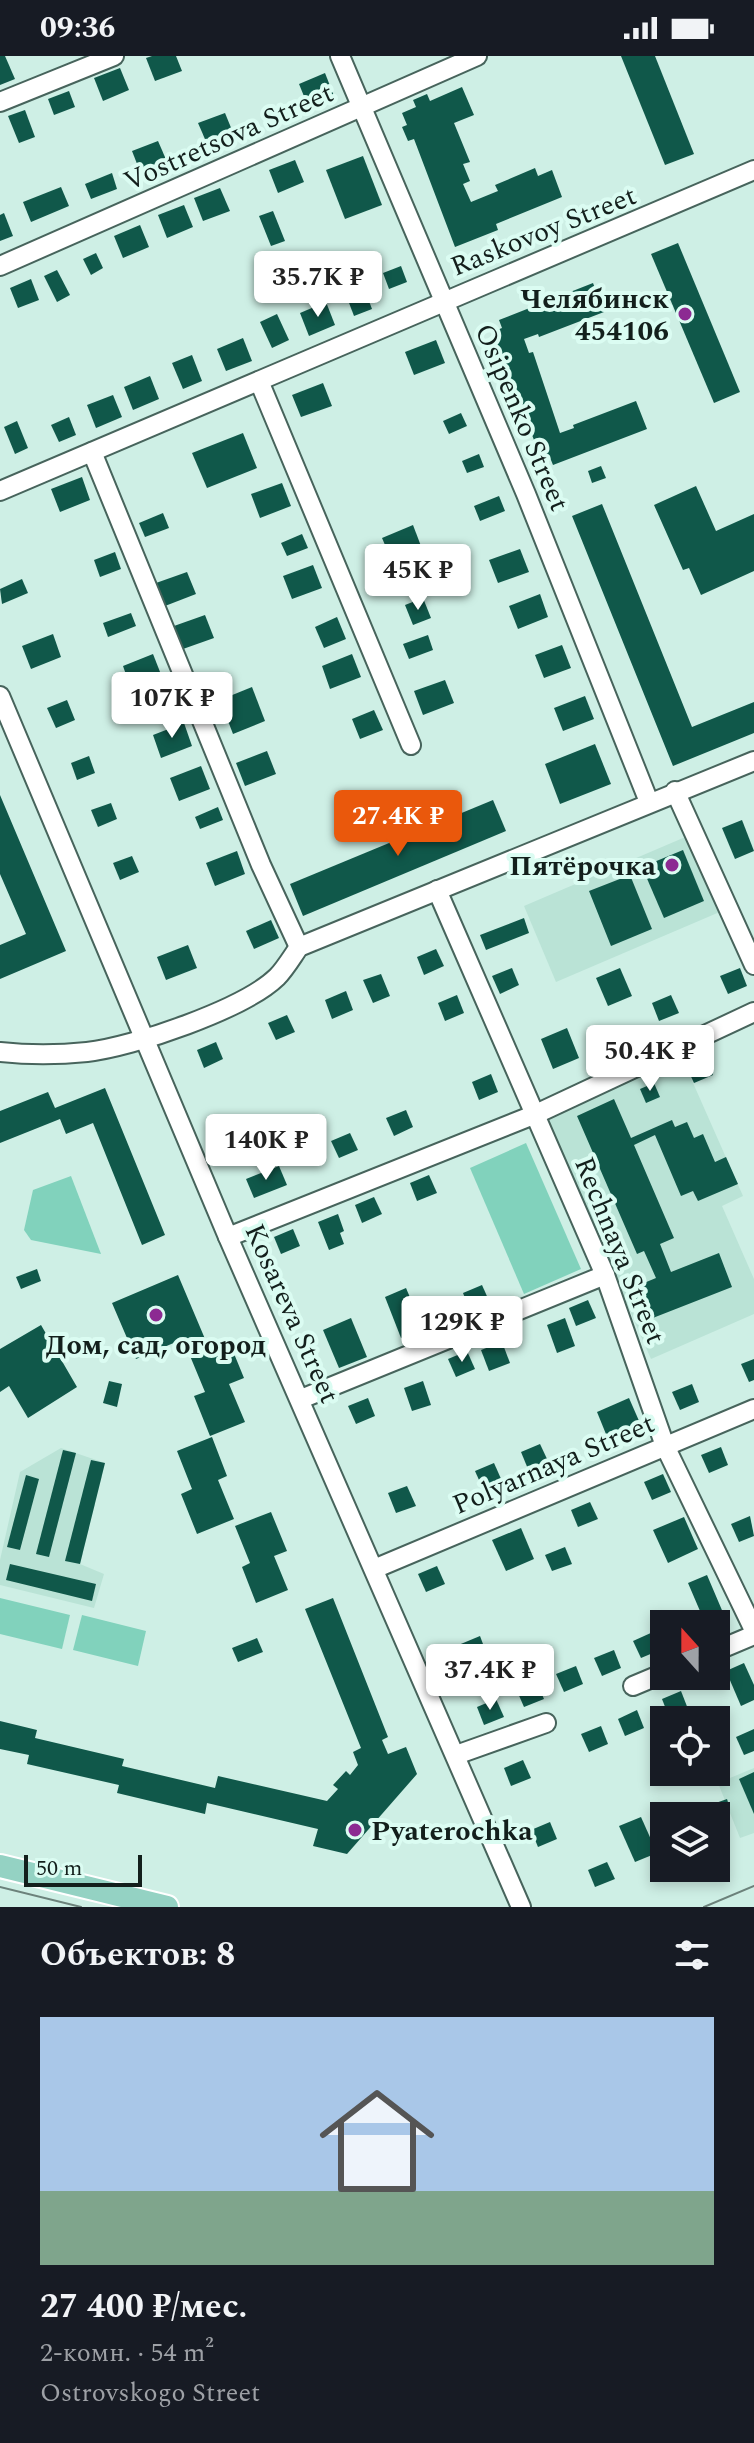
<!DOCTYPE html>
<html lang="ru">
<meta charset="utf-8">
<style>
body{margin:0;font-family:Spectral,serif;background:#20242c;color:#f1f3f6;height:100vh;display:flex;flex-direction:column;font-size:30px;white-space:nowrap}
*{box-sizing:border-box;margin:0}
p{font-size:26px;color:#9ea1a6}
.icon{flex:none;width:44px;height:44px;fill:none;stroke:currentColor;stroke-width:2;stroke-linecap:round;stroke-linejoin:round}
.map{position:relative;height:1851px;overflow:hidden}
.sheet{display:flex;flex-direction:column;background:#171b24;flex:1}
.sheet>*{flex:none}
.needle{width:52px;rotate:339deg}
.buttons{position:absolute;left:650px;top:1554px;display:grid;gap:16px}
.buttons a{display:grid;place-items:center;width:80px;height:80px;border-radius:0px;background:#171b24;box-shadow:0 4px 12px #0003;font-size:40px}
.scale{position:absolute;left:24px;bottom:20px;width:118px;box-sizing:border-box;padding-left:8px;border:4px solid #131f1c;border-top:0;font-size:22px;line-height:28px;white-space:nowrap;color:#131f1c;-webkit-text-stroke:6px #dbfcf2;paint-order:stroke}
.price{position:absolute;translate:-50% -68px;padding:0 18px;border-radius:8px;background:#fff;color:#222;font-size:26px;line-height:52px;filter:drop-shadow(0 2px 4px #0008)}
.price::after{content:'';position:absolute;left:50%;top:48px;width:24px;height:18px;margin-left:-12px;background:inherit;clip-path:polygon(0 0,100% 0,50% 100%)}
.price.selected{background:#ea580c;color:#fff}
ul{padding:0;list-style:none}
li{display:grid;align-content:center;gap:16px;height:424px;padding:0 40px}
li span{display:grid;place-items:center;height:248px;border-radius:0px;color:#555}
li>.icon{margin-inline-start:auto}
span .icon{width:144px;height:144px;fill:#fffc;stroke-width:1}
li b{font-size:34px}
h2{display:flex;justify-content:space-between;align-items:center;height:96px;padding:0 40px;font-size:34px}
.status{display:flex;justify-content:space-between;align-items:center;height:56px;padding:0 40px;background:#171b24;direction:ltr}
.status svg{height:22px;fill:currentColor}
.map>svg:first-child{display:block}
.built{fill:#bae3d6}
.green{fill:#81d2bc}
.building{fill:#10584a}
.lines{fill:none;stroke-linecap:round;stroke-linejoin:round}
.minor-casing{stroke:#47645c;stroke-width:22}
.major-casing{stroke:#fff;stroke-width:26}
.minor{stroke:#fff;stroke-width:18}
.major{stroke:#94d2c3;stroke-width:22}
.tram{stroke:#6c827b;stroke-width:2}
.poi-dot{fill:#8c2a92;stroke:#dbfcf2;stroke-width:3}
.labels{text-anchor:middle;stroke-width:8;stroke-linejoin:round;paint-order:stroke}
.street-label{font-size:28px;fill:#131f1c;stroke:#dbfcf2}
.poi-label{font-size:28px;font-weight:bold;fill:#131f1c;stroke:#dbfcf2;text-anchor:end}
</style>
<div class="status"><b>09:36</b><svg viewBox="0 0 49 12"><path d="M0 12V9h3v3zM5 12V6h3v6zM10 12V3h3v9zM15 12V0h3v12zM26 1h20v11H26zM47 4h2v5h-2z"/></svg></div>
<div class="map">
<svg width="754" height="1851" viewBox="0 0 754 1851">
<rect width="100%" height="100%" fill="#ceefe5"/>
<g class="built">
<path d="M 690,779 L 722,855 L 556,926 L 524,850 Z"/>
<path d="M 682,1002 L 743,1140 L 722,1150 L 754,1223 L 754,1258 L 651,1303 L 545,1062 Z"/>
<path d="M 61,1392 L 105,1407 L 80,1508 L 104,1518 L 94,1552 L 0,1529 L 0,1504 L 20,1416 Z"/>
<path d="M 754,1712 L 754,1777 L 740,1782 L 718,1727 Z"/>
</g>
<g class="green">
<path d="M 526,1087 L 581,1213 L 524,1238 L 470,1112 Z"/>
<path d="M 71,1120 L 101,1198 L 31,1184 L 24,1174 L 33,1134 Z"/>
<path d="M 0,1542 L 70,1559 L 62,1593 L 0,1578 Z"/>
<path d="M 82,1559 L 146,1575 L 138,1610 L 73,1594 Z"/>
</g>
<g class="building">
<path d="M 0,0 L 5,0 L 15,23 L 0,29 Z"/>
<path d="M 152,0 L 176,0 L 182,15 L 155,25 L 146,2 Z"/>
<path d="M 621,0 L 655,0 L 694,98 L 665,109 Z"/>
<path d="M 120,12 L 129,34 L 103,45 L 94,22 Z"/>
<path d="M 325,17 L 334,40 L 308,50 L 299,28 Z"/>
<path d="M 462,31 L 474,59 L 454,67 L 470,106 L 463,108 L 470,125 L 463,128 L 471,146 L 498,135 L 495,129 L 535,112 L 538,120 L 552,114 L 562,141 L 496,168 L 498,174 L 455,191 L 414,83 L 408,85 L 402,71 L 407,69 L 402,57 L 416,51 L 413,44 L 427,38 L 430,45 Z"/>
<path d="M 69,35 L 75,51 L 54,59 L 48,43 Z"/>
<path d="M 25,54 L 35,81 L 19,87 L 8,60 Z"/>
<path d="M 225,57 L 234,79 L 208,90 L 198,67 Z"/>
<path d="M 158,85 L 168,108 L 141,118 L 132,95 Z"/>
<path d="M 363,100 L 382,149 L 345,163 L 326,114 Z"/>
<path d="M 295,104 L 304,126 L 278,137 L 269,114 Z"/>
<path d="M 112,117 L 117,133 L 91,143 L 85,128 Z"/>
<path d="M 61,131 L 69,150 L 31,166 L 23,146 Z"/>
<path d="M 220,132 L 230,155 L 203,165 L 194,142 Z"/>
<path d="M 184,149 L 193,171 L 167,182 L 158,159 Z"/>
<path d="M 273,155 L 285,185 L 271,190 L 259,160 Z"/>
<path d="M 4,157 L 13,180 L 0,185 L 0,159 Z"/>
<path d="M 140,169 L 149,191 L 123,202 L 114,180 Z"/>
<path d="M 678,187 L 740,336 L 714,347 L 651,198 Z"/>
<path d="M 96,197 L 103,212 L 91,219 L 83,203 Z"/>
<path d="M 401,210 L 407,226 L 389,233 L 383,217 Z"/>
<path d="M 57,214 L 70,239 L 57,246 L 44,220 Z"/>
<path d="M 31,223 L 39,244 L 18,252 L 10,232 Z"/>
<path d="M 593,227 L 604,256 L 539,281 L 538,278 L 524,283 L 529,297 L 533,296 L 560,377 L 574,372 L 573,369 L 636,345 L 647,373 L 553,409 L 549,399 L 541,402 L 492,276 L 502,272 L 499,264 Z"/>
<path d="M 364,232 L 372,253 L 354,260 L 346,239 Z"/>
<path d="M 326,246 L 335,269 L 309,280 L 300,257 Z"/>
<path d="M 277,258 L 289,284 L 272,292 L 260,266 Z"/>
<path d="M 243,282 L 252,305 L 226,315 L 217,293 Z"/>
<path d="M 436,284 L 445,307 L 414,319 L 405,296 Z"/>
<path d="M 192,299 L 202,325 L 183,333 L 172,307 Z"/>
<path d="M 150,320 L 159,343 L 133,354 L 124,331 Z"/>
<path d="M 323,327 L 332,350 L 301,361 L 292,339 Z"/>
<path d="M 113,339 L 122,361 L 96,372 L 87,349 Z"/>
<path d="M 461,357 L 467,370 L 449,378 L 443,365 Z"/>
<path d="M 69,361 L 76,379 L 59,386 L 51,369 Z"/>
<path d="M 17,365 L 28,392 L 15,398 L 4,371 Z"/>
<path d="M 243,377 L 257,412 L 207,432 L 192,397 Z"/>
<path d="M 479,398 L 484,411 L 467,417 L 462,405 Z"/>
<path d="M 601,410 L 606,422 L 592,427 L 588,415 Z"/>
<path d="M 82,421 L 90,444 L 60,456 L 51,433 Z"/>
<path d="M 282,427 L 291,450 L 260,462 L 251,438 Z"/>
<path d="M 696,430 L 716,475 L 754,458 L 754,515 L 701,539 L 689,512 L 683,514 L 654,449 Z"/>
<path d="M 499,440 L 505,455 L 480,465 L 474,450 Z"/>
<path d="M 602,448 L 692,671 L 754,646 L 754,677 L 673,710 L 572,460 Z"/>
<path d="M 163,457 L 169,472 L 145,481 L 139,467 Z"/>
<path d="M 413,469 L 424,498 L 394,510 L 382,482 Z"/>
<path d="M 302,478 L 308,492 L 287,500 L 281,487 Z"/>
<path d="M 520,493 L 529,516 L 498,527 L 489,504 Z"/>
<path d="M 115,496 L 121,513 L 100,521 L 94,504 Z"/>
<path d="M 313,509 L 322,532 L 292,543 L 283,520 Z"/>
<path d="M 187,516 L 196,538 L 165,550 L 156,527 Z"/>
<path d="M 22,523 L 28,537 L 2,548 L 0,533 Z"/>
<path d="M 540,538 L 548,561 L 518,573 L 509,550 Z"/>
<path d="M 423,542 L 431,562 L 413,569 L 405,549 Z"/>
<path d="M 131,557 L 136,570 L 108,581 L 103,567 Z"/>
<path d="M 205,559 L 214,582 L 183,593 L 174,570 Z"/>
<path d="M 337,561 L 346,583 L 324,592 L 315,571 Z"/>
<path d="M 53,578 L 61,601 L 31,613 L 22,590 Z"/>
<path d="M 428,579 L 433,594 L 409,603 L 403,588 Z"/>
<path d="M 562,589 L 571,612 L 544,622 L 535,599 Z"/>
<path d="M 153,598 L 162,621 L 131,633 L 123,610 Z"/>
<path d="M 352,598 L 361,621 L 330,633 L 322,610 Z"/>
<path d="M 445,624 L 454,647 L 423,659 L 414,635 Z"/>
<path d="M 252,631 L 265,665 L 233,678 L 220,644 Z"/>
<path d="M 585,640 L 594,663 L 563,675 L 554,652 Z"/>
<path d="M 67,644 L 75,664 L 56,672 L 47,652 Z"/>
<path d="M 374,654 L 383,674 L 360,683 L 352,663 Z"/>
<path d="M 184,667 L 192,690 L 161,702 L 153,679 Z"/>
<path d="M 595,688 L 611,728 L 560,748 L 545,708 Z"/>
<path d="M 267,695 L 276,718 L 245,730 L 236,707 Z"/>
<path d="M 89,700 L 95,717 L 77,724 L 71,707 Z"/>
<path d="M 201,710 L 210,733 L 179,745 L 170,722 Z"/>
<path d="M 0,739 L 66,895 L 0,923 L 0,889 L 26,878 L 0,818 Z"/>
<path d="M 493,744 L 506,775 L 303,860 L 290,828 Z"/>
<path d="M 111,747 L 117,763 L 98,771 L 91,754 Z"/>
<path d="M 218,751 L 223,764 L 200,773 L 195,761 Z"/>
<path d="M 742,764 L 754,795 L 735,803 L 722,772 Z"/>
<path d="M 683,794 L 704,845 L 664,862 L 642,811 Z"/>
<path d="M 237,795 L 245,818 L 215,830 L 206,807 Z"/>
<path d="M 132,800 L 139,816 L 120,824 L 113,807 Z"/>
<path d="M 630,819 L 652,873 L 611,890 L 589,835 Z"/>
<path d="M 524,862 L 529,877 L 486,894 L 480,879 Z"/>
<path d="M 271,864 L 279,882 L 254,893 L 246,875 Z"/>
<path d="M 188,889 L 197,912 L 166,924 L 157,901 Z"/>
<path d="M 436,893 L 444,910 L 424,919 L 417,901 Z"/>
<path d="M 512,912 L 519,929 L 500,938 L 492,920 Z"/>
<path d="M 620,912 L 632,940 L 608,950 L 596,922 Z"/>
<path d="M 740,912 L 747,930 L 728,938 L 720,920 Z"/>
<path d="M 381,918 L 390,940 L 373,947 L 363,924 Z"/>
<path d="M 346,935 L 353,954 L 332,963 L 325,944 Z"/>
<path d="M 457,939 L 464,957 L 445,965 L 438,947 Z"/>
<path d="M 671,939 L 679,957 L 659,965 L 652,947 Z"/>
<path d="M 287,959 L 295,976 L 276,984 L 268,967 Z"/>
<path d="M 567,972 L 579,1002 L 553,1013 L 541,983 Z"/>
<path d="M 216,986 L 223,1003 L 204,1012 L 197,994 Z"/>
<path d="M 705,1002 L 713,1019 L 694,1027 L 686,1010 Z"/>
<path d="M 491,1018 L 498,1036 L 479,1044 L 472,1026 Z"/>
<path d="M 654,1027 L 660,1041 L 646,1047 L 640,1033 Z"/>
<path d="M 105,1032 L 165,1179 L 142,1189 L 93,1067 L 66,1078 L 60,1063 L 0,1087 L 0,1055 L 48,1036 L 55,1052 Z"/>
<path d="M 614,1043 L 631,1082 L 672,1064 L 675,1071 L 687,1066 L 694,1082 L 703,1078 L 715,1106 L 726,1101 L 738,1128 L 698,1145 L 693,1135 L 681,1140 L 655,1079 L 634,1089 L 674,1182 L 660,1188 L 671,1216 L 719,1197 L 732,1231 L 640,1267 L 627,1234 L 656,1222 L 644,1195 L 637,1198 L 577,1060 Z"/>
<path d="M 406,1054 L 413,1071 L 394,1080 L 386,1062 Z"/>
<path d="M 350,1077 L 358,1094 L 339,1102 L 331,1085 Z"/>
<path d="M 279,1110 L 287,1129 L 254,1142 L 246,1123 Z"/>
<path d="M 429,1119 L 437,1137 L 417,1145 L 410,1127 Z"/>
<path d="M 374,1141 L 382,1158 L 362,1167 L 355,1149 Z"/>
<path d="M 338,1158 L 344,1175 L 340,1177 L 344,1188 L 329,1194 L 318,1166 Z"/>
<path d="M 293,1173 L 300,1190 L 281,1198 L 274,1181 Z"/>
<path d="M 37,1213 L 41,1225 L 21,1233 L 16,1221 Z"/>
<path d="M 178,1219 L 208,1290 L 228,1283 L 244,1322 L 229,1328 L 245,1366 L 210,1380 L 194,1340 L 205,1336 L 183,1283 L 136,1303 L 112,1247 Z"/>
<path d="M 482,1229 L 490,1247 L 470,1255 L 463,1237 Z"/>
<path d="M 406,1232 L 423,1272 L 401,1282 L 385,1241 Z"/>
<path d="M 588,1244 L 596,1262 L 576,1270 L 569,1252 Z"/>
<path d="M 351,1262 L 367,1301 L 339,1312 L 323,1274 Z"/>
<path d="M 565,1262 L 575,1290 L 557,1297 L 547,1269 Z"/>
<path d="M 41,1269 L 77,1331 L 28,1362 L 9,1330 L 0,1336 L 0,1293 Z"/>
<path d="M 502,1286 L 510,1307 L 489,1315 L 481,1294 Z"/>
<path d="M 467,1295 L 475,1313 L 456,1321 L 448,1303 Z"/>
<path d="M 754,1303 L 754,1324 L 749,1326 L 741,1308 Z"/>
<path d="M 109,1325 L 122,1328 L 117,1351 L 103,1347 Z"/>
<path d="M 423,1325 L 431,1349 L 412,1355 L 404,1332 Z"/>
<path d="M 692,1328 L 699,1346 L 680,1354 L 672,1336 Z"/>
<path d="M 368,1342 L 375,1360 L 356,1368 L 348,1350 Z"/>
<path d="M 629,1342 L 643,1374 L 610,1388 L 597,1356 Z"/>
<path d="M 212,1381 L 227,1420 L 218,1424 L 234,1463 L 197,1478 L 181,1438 L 192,1433 L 177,1395 Z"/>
<path d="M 540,1388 L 548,1405 L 528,1413 L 521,1396 Z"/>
<path d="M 721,1391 L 728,1409 L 709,1417 L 701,1399 Z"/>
<path d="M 63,1394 L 76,1397 L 49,1501 L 36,1498 Z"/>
<path d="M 91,1404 L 105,1407 L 80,1508 L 65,1505 Z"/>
<path d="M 494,1407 L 502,1425 L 483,1433 L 475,1415 Z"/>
<path d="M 663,1418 L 671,1436 L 652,1444 L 644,1426 Z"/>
<path d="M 26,1419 L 39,1423 L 20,1494 L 7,1491 Z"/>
<path d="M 407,1430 L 416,1450 L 396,1457 L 388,1437 Z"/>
<path d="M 590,1446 L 598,1463 L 578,1471 L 571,1454 Z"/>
<path d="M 271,1456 L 287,1495 L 274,1500 L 288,1534 L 256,1547 L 242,1511 L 250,1507 L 235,1470 Z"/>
<path d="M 750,1460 L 754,1480 L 739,1486 L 731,1468 Z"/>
<path d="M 684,1461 L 698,1493 L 668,1507 L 653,1474 Z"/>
<path d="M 521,1472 L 534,1503 L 506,1515 L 492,1484 Z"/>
<path d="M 565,1491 L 572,1508 L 552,1515 L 545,1499 Z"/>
<path d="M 10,1508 L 96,1528 L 92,1545 L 6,1524 Z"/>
<path d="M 437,1510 L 445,1528 L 426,1536 L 418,1518 Z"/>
<path d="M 707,1519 L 727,1566 L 716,1571 L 716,1568 L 671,1568 L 700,1555 L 688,1527 Z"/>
<path d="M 333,1542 L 388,1681 L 382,1684 L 388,1698 L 406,1691 L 417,1718 L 347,1798 L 313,1790 L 318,1773 L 207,1747 L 205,1758 L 117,1737 L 119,1729 L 27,1708 L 29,1699 L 0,1693 L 0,1665 L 37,1674 L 35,1682 L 124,1703 L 122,1710 L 215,1732 L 218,1720 L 327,1745 L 338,1733 L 333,1729 L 346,1715 L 350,1719 L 358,1709 L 353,1696 L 361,1692 L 305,1553 Z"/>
<path d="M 653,1576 L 660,1594 L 641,1602 L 633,1585 Z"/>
<path d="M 480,1580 L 486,1596 L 462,1605 L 456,1590 Z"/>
<path d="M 257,1582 L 263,1596 L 238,1606 L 232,1592 Z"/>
<path d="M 614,1594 L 621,1612 L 602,1620 L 594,1602 Z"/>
<path d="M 744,1607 L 754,1629 L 754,1644 L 741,1650 L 726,1615 Z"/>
<path d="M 576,1610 L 583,1628 L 564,1636 L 556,1618 Z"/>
<path d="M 537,1627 L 544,1643 L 524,1651 L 517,1635 Z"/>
<path d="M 681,1635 L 688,1653 L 669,1661 L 662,1643 Z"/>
<path d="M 496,1643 L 504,1661 L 484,1669 L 477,1651 Z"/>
<path d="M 637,1654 L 644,1672 L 625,1680 L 618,1663 Z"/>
<path d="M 601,1670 L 608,1688 L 589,1696 L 581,1678 Z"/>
<path d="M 754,1673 L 754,1695 L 744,1699 L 736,1681 Z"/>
<path d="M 523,1704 L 531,1722 L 511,1730 L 504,1712 Z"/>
<path d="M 754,1716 L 754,1758 L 739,1723 Z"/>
<path d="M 727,1743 L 730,1753 L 698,1760 L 696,1754 Z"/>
<path d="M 641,1761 L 657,1797 L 635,1806 L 619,1770 Z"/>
<path d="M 550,1766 L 557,1783 L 538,1791 L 531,1774 Z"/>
<path d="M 607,1806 L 615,1823 L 595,1831 L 588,1814 Z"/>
</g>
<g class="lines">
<defs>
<g id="minor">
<path d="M 340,0 L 526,438 L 649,746"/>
<path d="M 0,46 L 114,0"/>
<path d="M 0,210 L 477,0"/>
<path d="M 259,325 L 411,689"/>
<path d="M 92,396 L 261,809 L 299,891"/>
<path d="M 0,435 L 754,114"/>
<path d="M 0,640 L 228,1181 L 521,1851"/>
<path d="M 675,735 L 754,909"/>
<path d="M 437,834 L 605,1219 L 665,1390 L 754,1574"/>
<path d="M 0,996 C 28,999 58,999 87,996 C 133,991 244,953 277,921 C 285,913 292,901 299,891 L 754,705"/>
<path d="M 228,1181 L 536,1058 L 754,956"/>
<path d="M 301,1343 L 605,1219"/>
<path d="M 374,1513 L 754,1353"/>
<path d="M 716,1595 L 754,1579"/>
<path d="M 633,1630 L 664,1617"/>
<path d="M 456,1699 L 546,1667"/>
</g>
<path id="major" d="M 0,1810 L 167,1851"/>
</defs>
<use href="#minor" class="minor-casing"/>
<use href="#major" class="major-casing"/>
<use href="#minor" class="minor"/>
<use href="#major" class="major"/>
<g class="tram">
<path d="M 0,1831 L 81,1851"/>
<path d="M 704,1851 L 754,1830"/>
</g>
</g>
<g class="poi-dot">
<circle cx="685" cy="258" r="8"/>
<circle cx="672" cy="809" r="8"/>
<circle cx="156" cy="1259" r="8"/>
<circle cx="355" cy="1774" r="8"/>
</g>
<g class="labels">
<g class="street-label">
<text transform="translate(228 80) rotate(-24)" y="10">Vostretsova Street</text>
<text transform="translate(543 174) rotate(-22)" y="10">Raskovoy Street</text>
<text transform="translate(523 361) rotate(67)" y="10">Osipenko Street</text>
<text transform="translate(621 1194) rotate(68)" y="10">Rechnaya Street</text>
<text transform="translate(293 1257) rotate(66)" y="10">Kosareva Street</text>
<text transform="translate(553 1407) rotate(-23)" y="10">Polyarnaya Street</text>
</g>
<g class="poi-label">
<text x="669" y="252">Челябинск<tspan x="669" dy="32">454106</tspan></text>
<text x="656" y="819">Пятёрочка</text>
<text x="156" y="1298" text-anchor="middle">Дом, сад, огород</text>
<text x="371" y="1784" text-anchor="start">Pyaterochka</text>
</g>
</g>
</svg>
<div class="buttons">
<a><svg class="needle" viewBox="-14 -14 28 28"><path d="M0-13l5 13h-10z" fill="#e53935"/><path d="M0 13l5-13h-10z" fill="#9ea1a6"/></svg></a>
<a><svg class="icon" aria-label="locate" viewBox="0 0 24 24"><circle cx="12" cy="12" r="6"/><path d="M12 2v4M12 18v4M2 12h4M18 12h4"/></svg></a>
<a><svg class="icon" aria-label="layers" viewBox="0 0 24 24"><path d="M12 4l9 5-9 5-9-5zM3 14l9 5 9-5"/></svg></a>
</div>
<div class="scale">50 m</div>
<b class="price" style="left:318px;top:263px">35.7K ₽</b>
<b class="price" style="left:418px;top:556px">45K ₽</b>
<b class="price" style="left:172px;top:684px">107K ₽</b>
<b class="price selected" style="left:398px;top:802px">27.4K ₽</b>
<b class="price" style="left:650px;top:1037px">50.4K ₽</b>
<b class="price" style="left:266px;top:1126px">140K ₽</b>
<b class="price" style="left:462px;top:1308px">129K ₽</b>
<b class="price" style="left:490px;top:1656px">37.4K ₽</b>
</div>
<section class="sheet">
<h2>Объектов: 8<svg class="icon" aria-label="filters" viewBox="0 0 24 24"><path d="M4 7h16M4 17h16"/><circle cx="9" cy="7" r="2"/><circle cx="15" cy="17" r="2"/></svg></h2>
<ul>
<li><span style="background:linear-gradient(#a9c7e8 70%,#7fa58c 0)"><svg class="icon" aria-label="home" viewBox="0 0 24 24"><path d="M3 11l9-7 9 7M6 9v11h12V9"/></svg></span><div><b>27 400 ₽/мес.</b><p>2-комн. · 54 m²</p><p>Ostrovskogo Street</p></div></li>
</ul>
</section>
